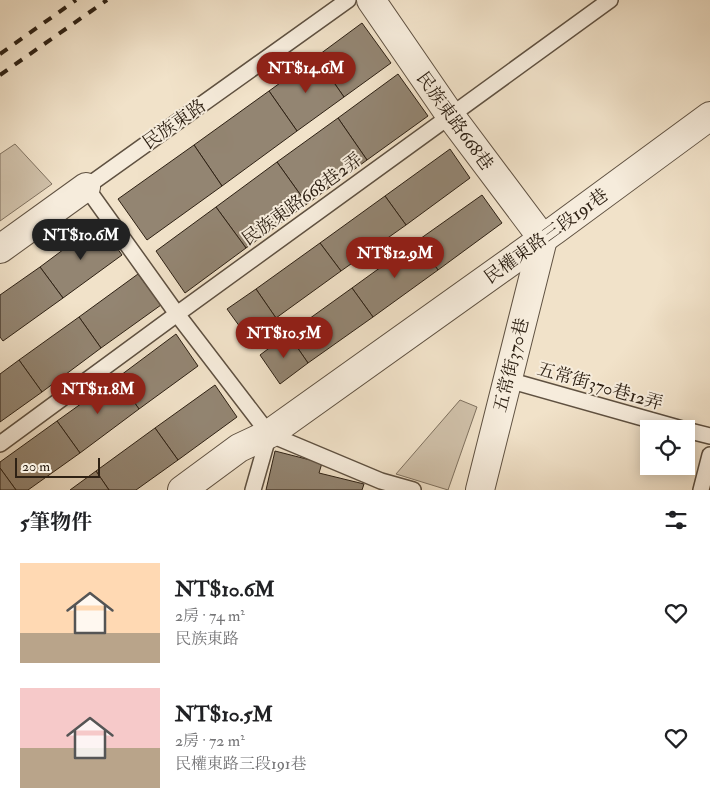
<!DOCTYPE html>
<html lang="zh-TW">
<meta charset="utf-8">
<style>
body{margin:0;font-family:"IM FELL Double Pica","Noto Serif TC",serif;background:#f2f2f2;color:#202124;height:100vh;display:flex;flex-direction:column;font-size:19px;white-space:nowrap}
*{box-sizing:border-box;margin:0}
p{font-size:16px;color:#757577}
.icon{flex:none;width:28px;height:28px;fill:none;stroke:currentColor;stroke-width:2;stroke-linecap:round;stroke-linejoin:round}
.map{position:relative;height:490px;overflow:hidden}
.drawer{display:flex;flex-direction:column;background:#fff;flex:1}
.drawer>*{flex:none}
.controls{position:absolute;left:640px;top:420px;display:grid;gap:10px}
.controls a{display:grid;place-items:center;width:55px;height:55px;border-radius:0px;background:#fff;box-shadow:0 2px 12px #0003;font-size:25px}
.scale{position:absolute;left:15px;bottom:12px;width:85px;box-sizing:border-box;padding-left:5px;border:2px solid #2e2114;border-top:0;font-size:14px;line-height:18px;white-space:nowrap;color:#2e2114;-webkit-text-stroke:4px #f6ecdc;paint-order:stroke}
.price{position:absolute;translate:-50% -42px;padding:0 11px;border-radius:18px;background:#8f2418;color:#fff;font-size:16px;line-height:32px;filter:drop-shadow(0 1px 2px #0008)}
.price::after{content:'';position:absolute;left:50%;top:30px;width:15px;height:11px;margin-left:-8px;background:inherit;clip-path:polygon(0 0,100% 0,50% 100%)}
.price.current{background:#222;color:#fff}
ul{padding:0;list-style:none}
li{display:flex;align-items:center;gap:15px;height:125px;padding:0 20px}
li span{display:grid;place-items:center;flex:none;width:140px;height:100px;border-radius:0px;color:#555}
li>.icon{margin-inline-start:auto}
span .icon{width:60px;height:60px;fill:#fffc;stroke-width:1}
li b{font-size:21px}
h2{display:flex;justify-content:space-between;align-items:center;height:60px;padding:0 20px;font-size:21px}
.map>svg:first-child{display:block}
.green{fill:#d0c1aa;stroke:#7f715f}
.building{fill:#938572;stroke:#2e2114}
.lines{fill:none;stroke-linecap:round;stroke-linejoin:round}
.service-casing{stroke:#5f5141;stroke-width:18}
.minor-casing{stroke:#5f5141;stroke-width:30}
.service{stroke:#f6ecdc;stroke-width:15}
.minor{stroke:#f6ecdc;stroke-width:28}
.rail{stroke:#2e2114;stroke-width:4;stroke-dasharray:9 9;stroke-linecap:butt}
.labels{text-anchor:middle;stroke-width:4;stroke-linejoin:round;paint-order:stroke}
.street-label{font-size:18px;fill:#2e2114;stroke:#f6ecdc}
</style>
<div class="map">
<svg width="710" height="490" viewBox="0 0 710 490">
<rect width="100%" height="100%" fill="#f1e2c9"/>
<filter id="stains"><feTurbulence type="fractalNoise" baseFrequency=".004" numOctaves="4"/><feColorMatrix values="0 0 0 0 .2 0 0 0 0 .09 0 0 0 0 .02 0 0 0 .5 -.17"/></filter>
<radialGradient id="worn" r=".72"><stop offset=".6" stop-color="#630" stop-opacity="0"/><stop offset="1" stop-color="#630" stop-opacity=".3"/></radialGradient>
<g class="green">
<path d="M 15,144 L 52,184 L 0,221 L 0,154 Z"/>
<path d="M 460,400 L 477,407 L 448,490 L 396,474 Z"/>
</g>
<g class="building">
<path d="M 362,23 L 391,63 L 344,97 L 316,57 Z"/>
<path d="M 316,57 L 344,97 L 297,131 L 269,91 Z"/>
<path d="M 398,74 L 428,116 L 367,160 L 338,118 Z"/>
<path d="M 269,91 L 297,131 L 222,186 L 194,145 Z"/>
<path d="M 338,118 L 367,160 L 307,204 L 277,162 Z"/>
<path d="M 194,145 L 222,186 L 147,240 L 118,199 Z"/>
<path d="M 450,149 L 470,178 L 406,225 L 385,196 Z"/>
<path d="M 277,162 L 307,204 L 246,248 L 216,207 Z"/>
<path d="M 482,195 L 502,223 L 438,270 L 417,241 Z"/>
<path d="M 385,196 L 406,225 L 341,271 L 320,243 Z"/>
<path d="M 216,207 L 246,248 L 185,293 L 156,251 Z"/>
<path d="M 99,223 L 122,255 L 63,298 L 40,267 Z"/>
<path d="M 417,241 L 438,270 L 373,317 L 352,288 Z"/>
<path d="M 320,243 L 341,271 L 276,318 L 256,289 Z"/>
<path d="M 40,267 L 63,298 L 3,341 L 0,337 L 0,295 Z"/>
<path d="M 138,274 L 161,305 L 101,348 L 79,317 Z"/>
<path d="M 352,288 L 373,317 L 308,363 L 288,334 Z"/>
<path d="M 256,289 L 276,318 L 248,338 L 227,309 Z"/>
<path d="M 79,317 L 101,348 L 42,392 L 19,360 Z"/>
<path d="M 176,334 L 198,366 L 139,409 L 117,378 Z"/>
<path d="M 288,334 L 308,363 L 280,384 L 260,355 Z"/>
<path d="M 19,360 L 42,392 L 0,422 L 0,374 Z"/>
<path d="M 117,378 L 139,409 L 80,453 L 57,421 Z"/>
<path d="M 215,385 L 237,417 L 178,460 L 155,428 Z"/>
<path d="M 57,421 L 80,453 L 28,490 L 16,490 L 0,468 L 0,462 Z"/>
<path d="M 155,428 L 178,460 L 136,490 L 109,490 L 96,471 Z"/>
<path d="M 275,451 L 322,463 L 319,473 L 364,484 L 362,490 L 266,490 Z"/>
<path d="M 0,468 L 16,490 L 0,490 Z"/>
<path d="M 96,471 L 109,490 L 70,490 Z"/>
</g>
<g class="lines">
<defs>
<g id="service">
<path d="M 348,0 L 86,187 L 177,314 L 269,434 L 381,481 L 413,490"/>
<path d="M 508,380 L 682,429"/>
<path d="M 686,430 L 710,436"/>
<path d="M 0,444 L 177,314 L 610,0"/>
<path d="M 253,490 L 269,434"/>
<path d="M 701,490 L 710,455"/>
</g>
<g id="minor">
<path d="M 371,0 L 450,115 L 543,239 L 480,490"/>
<path d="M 0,249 L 86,187"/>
<path d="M 182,490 L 239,448 L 269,434 L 555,230 L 710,116"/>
</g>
</defs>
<use href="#service" class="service-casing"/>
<use href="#minor" class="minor-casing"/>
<use href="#service" class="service"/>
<use href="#minor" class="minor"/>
<g class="rail">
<path d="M 0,54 L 76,0"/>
<path d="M 0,75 L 107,0"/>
</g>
</g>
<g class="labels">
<g class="street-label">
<text transform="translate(455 121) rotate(54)" y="6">民族東路668巷</text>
<text transform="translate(174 124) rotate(-35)" y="6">民族東路</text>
<text transform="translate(302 199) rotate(-36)" y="6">民族東路668巷2弄</text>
<text transform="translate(546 236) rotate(-36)" y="6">民權東路三段191巷</text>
<text transform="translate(511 365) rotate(-76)" y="6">五常街370巷</text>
<text transform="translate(600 386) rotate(16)" y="6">五常街370巷12弄</text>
</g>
</g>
<rect width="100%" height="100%" filter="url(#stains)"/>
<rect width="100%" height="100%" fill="url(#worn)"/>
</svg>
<div class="controls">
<a><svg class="icon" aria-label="locate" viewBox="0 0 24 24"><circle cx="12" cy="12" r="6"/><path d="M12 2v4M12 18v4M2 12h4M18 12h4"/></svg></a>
</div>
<div class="scale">20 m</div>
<b class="price" style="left:306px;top:94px">NT$14.6M</b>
<b class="price current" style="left:81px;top:261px">NT$10.6M</b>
<b class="price" style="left:395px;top:279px">NT$12.9M</b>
<b class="price" style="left:284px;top:359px">NT$10.5M</b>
<b class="price" style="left:98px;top:415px">NT$11.8M</b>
</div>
<section class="drawer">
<h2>5筆物件<svg class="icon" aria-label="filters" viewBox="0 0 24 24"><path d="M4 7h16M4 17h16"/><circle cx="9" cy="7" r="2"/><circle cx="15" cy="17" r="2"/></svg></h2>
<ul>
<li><span style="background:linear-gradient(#ffd9b3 70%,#b9a48a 0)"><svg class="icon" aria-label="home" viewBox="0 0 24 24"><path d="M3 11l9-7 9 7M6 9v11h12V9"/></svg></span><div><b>NT$10.6M</b><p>2房 · 74 m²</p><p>民族東路</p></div><svg class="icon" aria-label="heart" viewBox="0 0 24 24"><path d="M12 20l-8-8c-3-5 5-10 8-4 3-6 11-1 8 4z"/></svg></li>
<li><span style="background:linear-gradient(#f6c9c9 60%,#b9a48a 0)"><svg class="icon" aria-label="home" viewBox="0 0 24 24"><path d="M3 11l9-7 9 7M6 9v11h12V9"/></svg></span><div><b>NT$10.5M</b><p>2房 · 72 m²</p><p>民權東路三段191巷</p></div><svg class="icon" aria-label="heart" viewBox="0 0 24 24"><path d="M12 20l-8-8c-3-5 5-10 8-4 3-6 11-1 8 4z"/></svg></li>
</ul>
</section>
